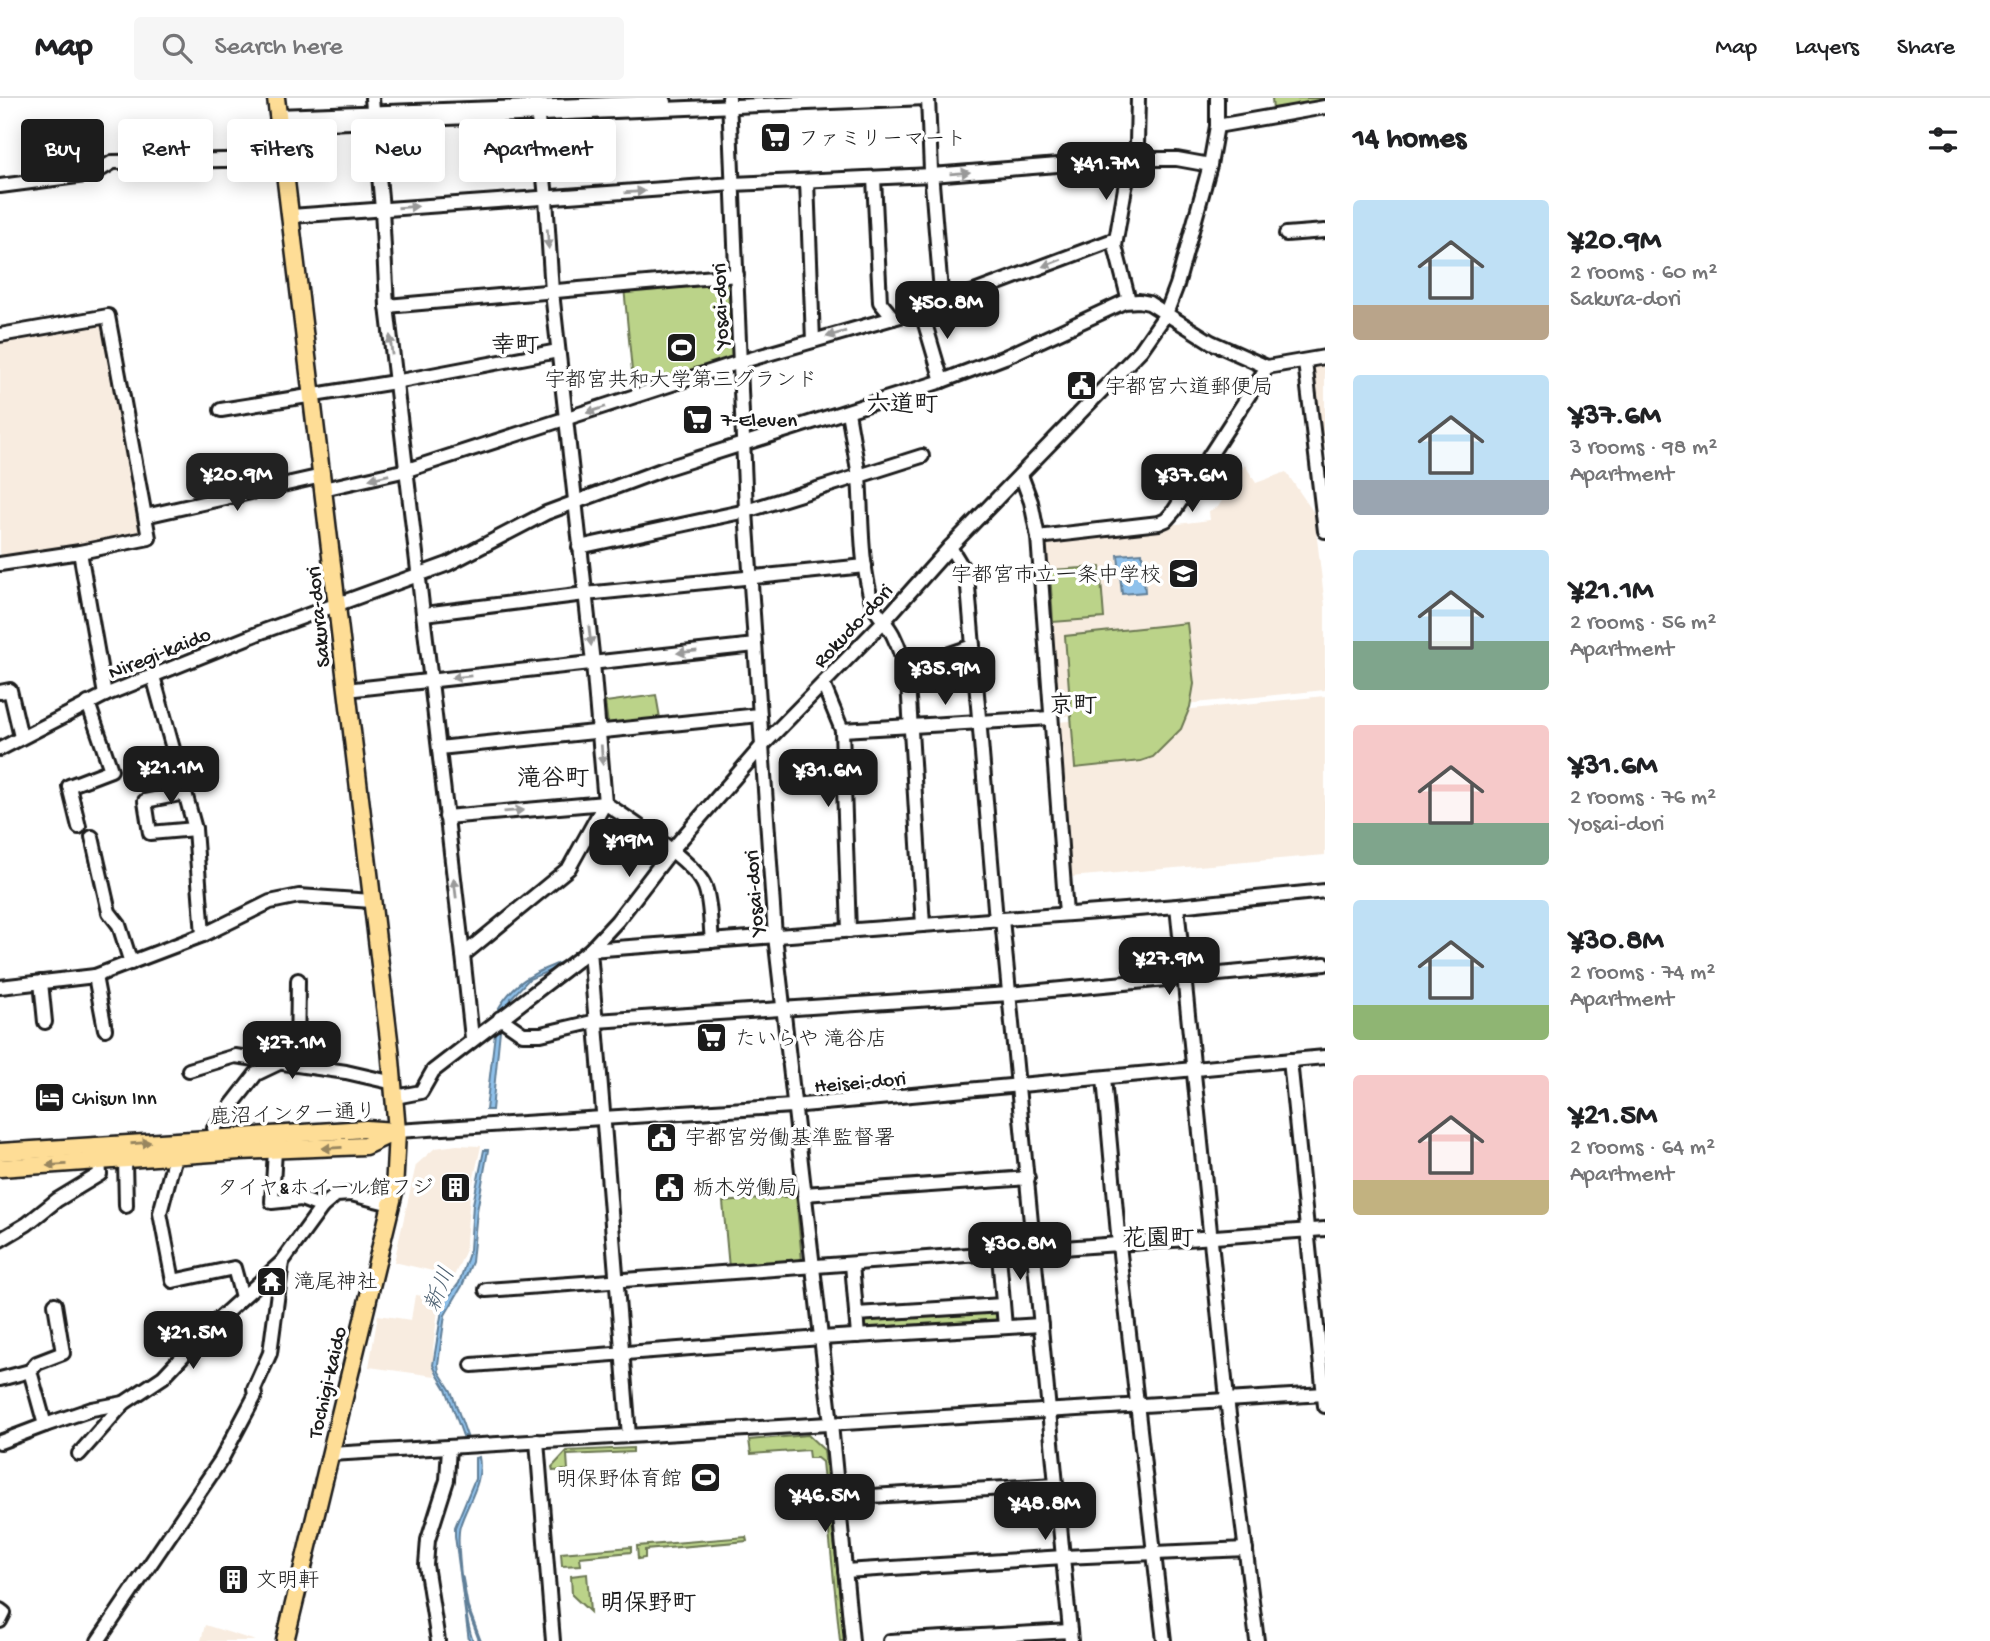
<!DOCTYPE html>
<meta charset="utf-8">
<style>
body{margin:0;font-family:"Gochi Hand","Klee One",sans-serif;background:#f6f6f6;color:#202124;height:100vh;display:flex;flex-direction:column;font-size:26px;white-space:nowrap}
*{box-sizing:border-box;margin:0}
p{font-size:23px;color:#757577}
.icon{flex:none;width:38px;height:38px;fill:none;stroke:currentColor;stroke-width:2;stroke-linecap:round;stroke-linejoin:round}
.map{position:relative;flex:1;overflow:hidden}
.side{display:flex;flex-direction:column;background:#fff;width:665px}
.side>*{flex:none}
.banner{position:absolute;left:21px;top:21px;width:665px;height:63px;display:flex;gap:14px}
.price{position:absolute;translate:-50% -60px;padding:0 16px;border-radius:14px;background:#1c1c1c;color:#fff;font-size:23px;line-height:46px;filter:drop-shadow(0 2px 4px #0008)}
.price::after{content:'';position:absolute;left:50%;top:42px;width:21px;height:16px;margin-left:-10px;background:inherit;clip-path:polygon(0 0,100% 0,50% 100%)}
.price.on{background:#222;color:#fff}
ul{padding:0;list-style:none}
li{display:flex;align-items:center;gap:21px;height:175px;padding:0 28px}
li span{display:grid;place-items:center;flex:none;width:196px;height:140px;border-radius:7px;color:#555}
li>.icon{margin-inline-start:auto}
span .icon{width:84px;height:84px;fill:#fffc;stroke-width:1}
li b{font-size:30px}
h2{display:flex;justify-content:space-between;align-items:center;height:84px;padding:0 28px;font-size:30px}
.pill{padding:0 24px;border-radius:7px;background:#fff;box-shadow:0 4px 18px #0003;font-size:24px;line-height:63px}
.pill.on{background:#1c1c1c;color:#fff}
header{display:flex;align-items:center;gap:42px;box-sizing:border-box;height:98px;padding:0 35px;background:#fff;border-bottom:2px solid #e0e0e0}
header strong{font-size:33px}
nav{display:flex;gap:38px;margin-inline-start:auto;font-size:24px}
.search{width:490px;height:63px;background:#f6f6f6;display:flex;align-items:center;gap:18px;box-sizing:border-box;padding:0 24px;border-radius:7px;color:#757577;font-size:26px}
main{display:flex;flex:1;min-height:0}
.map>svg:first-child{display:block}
.built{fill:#f8ece0}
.green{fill:#bbd389;stroke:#6c7852;stroke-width:2}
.water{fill:#8fc1eb;stroke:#617f98;stroke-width:2}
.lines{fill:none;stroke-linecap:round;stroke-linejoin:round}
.stream{stroke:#617f98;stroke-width:3.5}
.minor-casing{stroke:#1c1c1c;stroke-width:18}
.major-casing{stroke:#1c1c1c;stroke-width:21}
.minor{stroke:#fff;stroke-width:12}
.major{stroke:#fedd96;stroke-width:16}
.oneway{fill:#999}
.oneway2{fill:#98865f}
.labels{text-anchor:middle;stroke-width:7;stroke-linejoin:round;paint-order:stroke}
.poi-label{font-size:21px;fill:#1c1c1c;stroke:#fff;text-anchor:start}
.street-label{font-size:21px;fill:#1c1c1c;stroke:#fff}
.water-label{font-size:23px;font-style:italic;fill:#4a5e6f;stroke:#fff}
.quarter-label{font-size:24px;font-weight:bold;fill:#1c1c1c;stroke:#fff}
</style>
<header>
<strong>Map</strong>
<div class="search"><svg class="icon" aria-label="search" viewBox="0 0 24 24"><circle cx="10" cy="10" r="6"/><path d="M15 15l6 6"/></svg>Search here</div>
<nav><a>Map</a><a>Layers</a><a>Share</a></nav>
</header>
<main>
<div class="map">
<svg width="1325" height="1543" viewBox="0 0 1325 1543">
<rect width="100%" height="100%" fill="#fff"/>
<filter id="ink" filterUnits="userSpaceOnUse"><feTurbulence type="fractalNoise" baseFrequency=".0143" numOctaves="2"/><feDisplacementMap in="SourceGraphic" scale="14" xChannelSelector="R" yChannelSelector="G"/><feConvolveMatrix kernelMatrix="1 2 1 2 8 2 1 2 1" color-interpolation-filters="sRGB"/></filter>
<g filter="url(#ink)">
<g class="built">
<path d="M 105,224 L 145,435 L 0,461 L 0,244 Z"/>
<path d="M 1325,265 L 1325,353 L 1313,275 L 1315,267 Z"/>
<path d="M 1245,367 L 1256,385 L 1286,374 L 1314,415 L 1325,508 L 1325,592 L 1056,619 L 1044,445 L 1047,442 L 1210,422 L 1209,413 L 1218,409 Z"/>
<path d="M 1325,598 L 1325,757 L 1070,779 L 1058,624 Z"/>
<path d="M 457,1047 L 481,1048 L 470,1097 L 465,1154 L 454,1178 L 394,1164 L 416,1067 L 435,1050 Z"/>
<path d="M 415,1197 L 443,1200 L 438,1212 L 433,1250 L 435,1278 L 369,1269 L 378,1217 L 411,1222 Z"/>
<path d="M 205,1527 L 256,1543 L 201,1543 Z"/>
</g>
<g class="green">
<path d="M 1272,0 L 1325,0 L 1325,3 L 1273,12 Z"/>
<path d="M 727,183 L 730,185 L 733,261 L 634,294 L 624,189 Z"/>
<path d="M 1100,469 L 1104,520 L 1053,524 L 1050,472 Z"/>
<path d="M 1187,525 L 1194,586 L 1190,609 L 1181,631 L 1153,659 L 1141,663 L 1075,670 L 1065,538 Z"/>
<path d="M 656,597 L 660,620 L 608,626 L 605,604 Z"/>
<path d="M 796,1098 L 802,1163 L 729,1170 L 723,1104 Z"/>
<path d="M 1000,1210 L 1002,1225 L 861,1233 L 860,1220 Z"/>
<path d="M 808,1337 L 824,1352 L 845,1543 L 840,1543 L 822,1364 L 817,1360 L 809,1360 L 808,1352 L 751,1356 L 749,1342 Z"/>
<path d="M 633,1350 L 633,1354 L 567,1357 L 568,1372 L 553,1373 L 552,1369 L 567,1353 Z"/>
<path d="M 746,1439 L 747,1443 L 645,1452 L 645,1460 L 638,1461 L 637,1448 Z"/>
<path d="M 631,1449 L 631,1454 L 580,1459 L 581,1467 L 562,1468 L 561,1455 Z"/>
<path d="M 587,1476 L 590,1514 L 572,1497 L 571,1478 Z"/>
</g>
<g class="water">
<path d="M 1142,455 L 1145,494 L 1122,496 L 1118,457 Z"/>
<path d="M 661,751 L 664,753 L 606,832 L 574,863 L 529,881 L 511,900 L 510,907 L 494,919 C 501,904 514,887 529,879 C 548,867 569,865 585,849 C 615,821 637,784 661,751 Z"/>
<path d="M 500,932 L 492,1012 L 486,1012 L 495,935 Z"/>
<path d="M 484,1052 L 488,1052 L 477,1113 L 472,1164 L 462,1188 L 445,1217 L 438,1266 L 439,1274 L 451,1293 L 467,1338 L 463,1338 L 446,1291 L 437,1276 L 433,1267 L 443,1206 L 459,1185 L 470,1152 L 473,1106 Z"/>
<path d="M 479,1359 C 484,1384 467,1405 460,1428 C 455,1445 466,1526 473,1543 L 469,1543 L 455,1438 L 455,1429 L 475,1381 L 475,1360 Z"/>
</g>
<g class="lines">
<path class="stream" d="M 462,1480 L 467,1508 L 480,1543"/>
<defs>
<g id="minor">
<path d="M 372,0 L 382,111 L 387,208 L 463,857"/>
<path d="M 729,0 L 746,413 L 775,838 L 831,1326 L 852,1543"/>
<path d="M 928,0 L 931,73 L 942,206"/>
<path d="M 277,18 L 665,4"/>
<path d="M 279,27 L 926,0"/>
<path d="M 1217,28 L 1325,9"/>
<path d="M 874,80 L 880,204 L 893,220"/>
<path d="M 807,83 L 813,243"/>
<path d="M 0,88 L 93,76 L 113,64 L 284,61"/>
<path d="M 291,118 L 733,86 L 932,77 L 1132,61 L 1177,61 L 1210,67"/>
<path d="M 1286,136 L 1325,133"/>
<path d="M 1129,203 L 1115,148 L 1125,90 L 1137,46 L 1138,0"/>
<path d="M 387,208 L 737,177"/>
<path d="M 921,212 L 942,283"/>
<path d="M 0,237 L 108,218 L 149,440 L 80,454"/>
<path d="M 1305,264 L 1325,433"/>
<path d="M 221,312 L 395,284 L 558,253"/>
<path d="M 848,314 L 859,378 L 922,358"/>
<path d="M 1021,377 L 1031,404 L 1038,439 L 1066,816"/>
<path d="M 323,391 L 407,372 L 740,264 L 942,206 L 1116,141"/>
<path d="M 145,418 L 322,378"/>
<path d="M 1038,439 L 1159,425 L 1166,422 L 1174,413 L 1267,269"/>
<path d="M 579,449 L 746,413 L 859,378 C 862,419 860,464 872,504 C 876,516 887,525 893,537 C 900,551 905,568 908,584 L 923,827"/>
<path d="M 950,449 L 967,477 L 996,822"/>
<path d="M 0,466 L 80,454 L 105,597"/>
<path d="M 424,516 L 585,496 L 865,468"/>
<path d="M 906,571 L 973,548"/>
<path d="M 153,578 L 195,731 L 203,837"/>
<path d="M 823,586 L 842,632 L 849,833"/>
<path d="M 346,592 L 755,547"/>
<path d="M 0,594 L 10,592 L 21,639"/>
<path d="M 842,632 L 1050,620"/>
<path d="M 439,650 L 759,617"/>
<path d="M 0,651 L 105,597 L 264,533 L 448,466 L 546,415 L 664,371 L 942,283 L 1005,259 L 1124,204 L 1139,203 L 1149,205 L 1211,244 L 1267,269 L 1325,259"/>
<path d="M 185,695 L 145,703 L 150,735 L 195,731"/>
<path d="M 446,719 L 605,705 C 629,722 695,763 705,789 C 711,805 710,826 712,843"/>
<path d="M 79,729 L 69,688 L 111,672 L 88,605"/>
<path d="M 92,739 L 109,814 L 119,827 L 131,865"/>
<path d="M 1177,808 L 1227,1301 L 1257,1543"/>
<path d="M 1002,821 L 1071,1543"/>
<path d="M 95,878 L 105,931"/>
<path d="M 41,884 L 45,924"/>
<path d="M 0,889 L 95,878 L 203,837 L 270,804 L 299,798 L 372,803"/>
<path d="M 500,920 L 523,936 L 541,936 L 596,923 L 1009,896 L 1325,866"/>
<path d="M 472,940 L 463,857 L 569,770 L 605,705 L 593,565 L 552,194 L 546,100 L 536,0"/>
<path d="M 1290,962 L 1325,1308"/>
<path d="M 297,967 L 298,882"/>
<path d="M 189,972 L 235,958 L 346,974 L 394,985"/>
<path d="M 1104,980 L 1119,1147 L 1164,1543"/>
<path d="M 395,999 L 421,994 L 433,973 L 590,852 L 617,823 L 671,753 L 762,648 L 884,523 L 950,449 L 1141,252 L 1166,216 L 1177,187 L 1210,67 L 1217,28 L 1217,0"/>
<path d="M 214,1030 L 256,976 L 279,965"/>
<path d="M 397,1033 L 792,1008 L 1325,959"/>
<path d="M 275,1052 L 272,1104 L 301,1101 L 322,1109"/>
<path d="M 175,1058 L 160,1115 L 173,1183 L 234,1170 L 242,1199"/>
<path d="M 125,1062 L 126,1108"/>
<path d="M 804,1096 L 1028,1080"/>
<path d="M 0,1142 L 27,1126 L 57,1102 L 100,1076 L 99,1064"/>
<path d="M 999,1157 L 1005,1229"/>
<path d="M 852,1166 L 858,1238"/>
<path d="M 486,1192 L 1325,1131"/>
<path d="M 55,1206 L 63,1255 L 37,1265 L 30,1273 L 45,1327 L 92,1311 L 124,1305"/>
<path d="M 856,1216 L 1003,1207"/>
<path d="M 472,1267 L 821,1240 L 1041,1227"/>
<path d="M 0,1281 L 30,1273"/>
<path d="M 629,1338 L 590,852 L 1177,808 L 1325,793"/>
<path d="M 537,1343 L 553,1543"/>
<path d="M 0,1344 L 45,1327"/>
<path d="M 79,1356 L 124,1305 L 163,1279 L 210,1229 L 282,1164"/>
<path d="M 331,1356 L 1325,1296"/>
<path d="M 838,1400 L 1056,1387"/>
<path d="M 845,1473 L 1064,1459 L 1246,1451"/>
<path d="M 0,1512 L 4,1515 L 0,1523"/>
<path d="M 98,1543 L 221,1362 L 255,1298 L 254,1291 L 270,1255 L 282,1164 L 322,1109 L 336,1097 L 351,1096 L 391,1106"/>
<path d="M 438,1543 L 426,1467 L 428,1442 L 447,1382 L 449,1349"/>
<path d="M 890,1543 L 1070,1533"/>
</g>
<g id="major">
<path d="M 276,0 L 390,950 L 397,1033 L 394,1094 L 285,1543"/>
<path d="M 0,1054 L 366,1031 L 395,1033"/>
<path d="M 0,1070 L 240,1053 L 365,1048 L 397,1033"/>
</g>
</defs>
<use href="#minor" class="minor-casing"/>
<use href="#major" class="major-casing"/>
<use href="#minor" class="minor"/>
<use href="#major" class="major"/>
</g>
<defs><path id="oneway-solid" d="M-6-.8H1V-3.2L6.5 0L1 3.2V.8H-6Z" transform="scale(1.75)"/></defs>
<g class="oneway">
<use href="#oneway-solid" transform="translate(960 75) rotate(-5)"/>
<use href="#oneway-solid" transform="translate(635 94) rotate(-4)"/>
<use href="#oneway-solid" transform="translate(408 109) rotate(-4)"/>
<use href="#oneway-solid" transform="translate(548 141) rotate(86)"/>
<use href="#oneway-solid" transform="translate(1052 165) rotate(159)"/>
<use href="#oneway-solid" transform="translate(836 236) rotate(164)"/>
<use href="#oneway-solid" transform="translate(391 247) rotate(-96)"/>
<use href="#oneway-solid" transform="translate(596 312) rotate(162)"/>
<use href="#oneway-solid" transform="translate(379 379) rotate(167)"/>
<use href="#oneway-solid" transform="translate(590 538) rotate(83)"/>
<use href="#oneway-solid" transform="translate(687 554) rotate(174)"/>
<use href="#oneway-solid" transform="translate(461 579) rotate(174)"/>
<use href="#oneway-solid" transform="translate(602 657) rotate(86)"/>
<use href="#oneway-solid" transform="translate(514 713) rotate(-5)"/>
<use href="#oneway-solid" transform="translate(455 790) rotate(-97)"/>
</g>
<g class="oneway2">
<use href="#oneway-solid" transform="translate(141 1045) rotate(-4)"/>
<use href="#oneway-solid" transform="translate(332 1050) rotate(177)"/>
<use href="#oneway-solid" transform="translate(56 1067) rotate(177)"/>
</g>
</g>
<defs>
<symbol id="supermarket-square" viewBox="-11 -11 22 22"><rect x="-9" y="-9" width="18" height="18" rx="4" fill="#1c1c1c" stroke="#fff"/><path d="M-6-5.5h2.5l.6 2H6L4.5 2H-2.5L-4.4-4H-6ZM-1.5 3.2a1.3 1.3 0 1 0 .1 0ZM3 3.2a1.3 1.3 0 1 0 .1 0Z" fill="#fff"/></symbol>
<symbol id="stadium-square" viewBox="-11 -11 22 22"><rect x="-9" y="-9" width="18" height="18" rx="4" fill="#1c1c1c" stroke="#fff"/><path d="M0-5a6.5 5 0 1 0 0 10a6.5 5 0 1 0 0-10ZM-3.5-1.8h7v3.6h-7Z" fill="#fff"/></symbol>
<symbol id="civic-square" viewBox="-11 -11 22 22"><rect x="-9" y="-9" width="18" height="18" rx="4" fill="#1c1c1c" stroke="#fff"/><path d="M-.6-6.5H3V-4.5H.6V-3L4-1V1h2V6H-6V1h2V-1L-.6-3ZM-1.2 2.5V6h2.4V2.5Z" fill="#fff"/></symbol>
<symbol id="school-square" viewBox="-11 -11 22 22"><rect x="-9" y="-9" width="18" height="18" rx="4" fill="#1c1c1c" stroke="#fff"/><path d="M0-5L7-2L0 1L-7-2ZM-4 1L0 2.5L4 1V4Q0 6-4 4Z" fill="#fff"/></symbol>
<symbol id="hotel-square" viewBox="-11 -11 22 22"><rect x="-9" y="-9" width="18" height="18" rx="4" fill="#1c1c1c" stroke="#fff"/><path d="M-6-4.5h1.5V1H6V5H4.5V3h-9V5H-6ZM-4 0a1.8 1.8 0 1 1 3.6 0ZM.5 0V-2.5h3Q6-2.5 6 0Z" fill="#fff"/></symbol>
<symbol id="building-square" viewBox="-11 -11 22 22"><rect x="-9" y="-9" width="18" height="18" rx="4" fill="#1c1c1c" stroke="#fff"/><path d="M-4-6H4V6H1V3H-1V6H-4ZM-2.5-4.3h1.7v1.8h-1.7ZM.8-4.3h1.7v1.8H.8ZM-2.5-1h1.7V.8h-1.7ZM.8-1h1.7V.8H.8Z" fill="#fff"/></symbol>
<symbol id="temple-square" viewBox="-11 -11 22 22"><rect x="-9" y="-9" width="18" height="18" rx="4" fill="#1c1c1c" stroke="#fff"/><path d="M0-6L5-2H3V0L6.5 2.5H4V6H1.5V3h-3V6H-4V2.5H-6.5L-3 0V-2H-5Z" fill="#fff"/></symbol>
</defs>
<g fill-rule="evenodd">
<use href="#supermarket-square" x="758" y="22" width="35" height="35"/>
<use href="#stadium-square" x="664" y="232" width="35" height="35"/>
<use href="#civic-square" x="1064" y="270" width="35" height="35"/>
<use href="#supermarket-square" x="680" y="304" width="35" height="35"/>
<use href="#school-square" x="1166" y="458" width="35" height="35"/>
<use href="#supermarket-square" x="694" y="922" width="35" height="35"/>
<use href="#hotel-square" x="32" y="982" width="35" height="35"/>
<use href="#civic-square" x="644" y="1022" width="35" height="35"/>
<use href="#building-square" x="438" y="1072" width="35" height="35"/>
<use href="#civic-square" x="652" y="1072" width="35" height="35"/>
<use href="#temple-square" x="254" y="1166" width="35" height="35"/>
<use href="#stadium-square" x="688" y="1362" width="35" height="35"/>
<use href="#building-square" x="216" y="1464" width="35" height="35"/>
</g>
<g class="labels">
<g class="poi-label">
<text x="798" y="47">ファミリーマート</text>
<text x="681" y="288" text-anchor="middle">宇都宮共和大学第三グランド</text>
<text x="1105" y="295">宇都宮六道郵便局</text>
<text x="721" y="328">7-Eleven</text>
<text x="1161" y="483" text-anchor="end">宇都宮市立一条中学校</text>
<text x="735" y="947">たいらや 滝谷店</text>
<text x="72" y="1006">Chisun Inn</text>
<text x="685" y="1046">宇都宮労働基準監督署</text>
<text x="433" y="1096" text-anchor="end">タイヤ&amp;ホイール館フジ</text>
<text x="693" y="1096">栃木労働局</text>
<text x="294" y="1190">滝尾神社</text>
<text x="682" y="1387" text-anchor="end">明保野体育館</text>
<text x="256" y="1488">文明軒</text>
</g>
<g class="street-label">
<text transform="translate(719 208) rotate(-92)" y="7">Yosai-dori</text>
<text transform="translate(317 519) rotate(-96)" y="7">Sakura-dori</text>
<text transform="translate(852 527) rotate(-47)" y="7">Rokudo-dori</text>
<text transform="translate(159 554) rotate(-22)" y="7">Niregi-kaido</text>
<text transform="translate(753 795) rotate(-94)" y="7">Yosai-dori</text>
<text transform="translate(860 983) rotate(-5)" y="7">Heisei-dori</text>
<text transform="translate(293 1015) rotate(-2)" y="7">鹿沼インター通り</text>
<text transform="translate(326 1284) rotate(-77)" y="7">Tochigi-kaido</text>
</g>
<g class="water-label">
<text transform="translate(438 1191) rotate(-68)" y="8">新川</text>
</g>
<g class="quarter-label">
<text x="515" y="254">幸町</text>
<text x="902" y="313">六道町</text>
<text x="1073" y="614">京町</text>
<text x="553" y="687">滝谷町</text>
<text x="1158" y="1147">花園町</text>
<text x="648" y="1512">明保野町</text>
</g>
</g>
</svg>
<b class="price" style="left:1106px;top:104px">¥41.7M</b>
<b class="price" style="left:947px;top:243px">¥50.8M</b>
<b class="price on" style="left:237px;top:415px">¥20.9M</b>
<b class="price" style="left:1192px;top:416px">¥37.6M</b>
<b class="price" style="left:945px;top:609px">¥35.9M</b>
<b class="price" style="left:171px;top:708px">¥21.1M</b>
<b class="price" style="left:828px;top:711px">¥31.6M</b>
<b class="price" style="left:629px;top:781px">¥19M</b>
<b class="price" style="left:1169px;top:899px">¥27.9M</b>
<b class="price" style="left:292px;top:983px">¥27.1M</b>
<b class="price" style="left:1020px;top:1184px">¥30.8M</b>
<b class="price" style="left:193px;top:1273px">¥21.5M</b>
<b class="price" style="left:825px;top:1436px">¥46.5M</b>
<b class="price" style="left:1045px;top:1444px">¥48.8M</b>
<div class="banner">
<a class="pill on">Buy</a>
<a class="pill">Rent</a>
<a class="pill">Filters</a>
<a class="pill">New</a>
<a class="pill">Apartment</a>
</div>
</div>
<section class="side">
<h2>14 homes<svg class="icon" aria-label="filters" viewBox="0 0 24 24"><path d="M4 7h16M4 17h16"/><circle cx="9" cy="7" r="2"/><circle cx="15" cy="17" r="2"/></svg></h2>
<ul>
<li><span style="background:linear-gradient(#bfe0f5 75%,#b9a48a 0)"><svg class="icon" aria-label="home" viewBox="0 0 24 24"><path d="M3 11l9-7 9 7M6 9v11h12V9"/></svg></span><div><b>¥20.9M</b><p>2 rooms · 60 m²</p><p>Sakura-dori</p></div></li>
<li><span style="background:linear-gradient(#bfe0f5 75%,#9aa5b1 0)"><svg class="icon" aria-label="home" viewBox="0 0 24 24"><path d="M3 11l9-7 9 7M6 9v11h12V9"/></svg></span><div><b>¥37.6M</b><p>3 rooms · 98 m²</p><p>Apartment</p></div></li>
<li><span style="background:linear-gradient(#bfe0f5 65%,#7fa58c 0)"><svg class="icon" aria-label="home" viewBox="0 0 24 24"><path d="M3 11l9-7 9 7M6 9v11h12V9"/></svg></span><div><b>¥21.1M</b><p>2 rooms · 56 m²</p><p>Apartment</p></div></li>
<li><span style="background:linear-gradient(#f6c9c9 70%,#7fa58c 0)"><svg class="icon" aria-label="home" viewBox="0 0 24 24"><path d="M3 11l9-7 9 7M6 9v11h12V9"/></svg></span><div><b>¥31.6M</b><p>2 rooms · 76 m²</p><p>Yosai-dori</p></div></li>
<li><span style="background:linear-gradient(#bfe0f5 75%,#8fb573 0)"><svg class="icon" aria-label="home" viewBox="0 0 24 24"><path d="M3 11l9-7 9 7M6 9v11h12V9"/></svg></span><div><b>¥30.8M</b><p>2 rooms · 74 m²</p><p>Apartment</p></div></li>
<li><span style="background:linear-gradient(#f6c9c9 75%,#c2b280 0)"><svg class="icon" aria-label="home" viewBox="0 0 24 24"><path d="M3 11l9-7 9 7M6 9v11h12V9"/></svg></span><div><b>¥21.5M</b><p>2 rooms · 64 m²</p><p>Apartment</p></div></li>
</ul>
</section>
</main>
